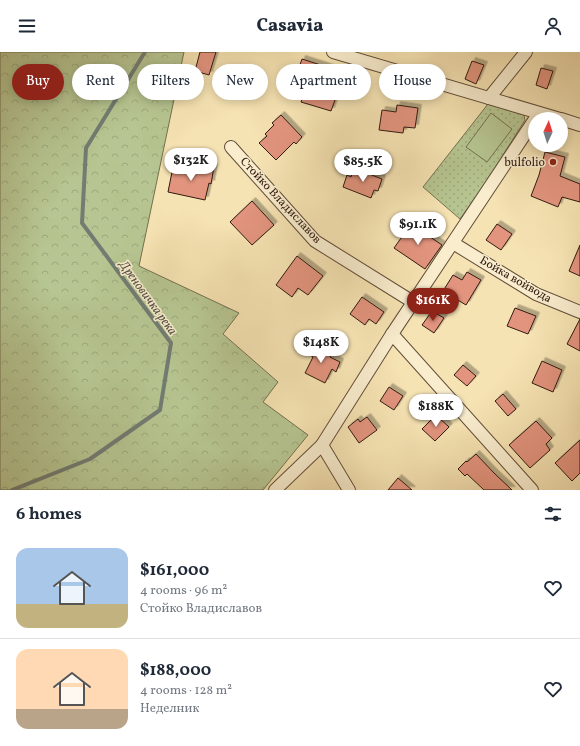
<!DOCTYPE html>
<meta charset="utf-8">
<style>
body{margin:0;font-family:Vollkorn,serif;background:#f2f2f3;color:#1f2937;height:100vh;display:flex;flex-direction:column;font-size:15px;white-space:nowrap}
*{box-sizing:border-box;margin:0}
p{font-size:13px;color:#747a83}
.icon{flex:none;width:22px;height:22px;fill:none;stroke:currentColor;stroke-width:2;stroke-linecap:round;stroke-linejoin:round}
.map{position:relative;height:438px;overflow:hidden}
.details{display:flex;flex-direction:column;background:#fff;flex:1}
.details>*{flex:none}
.top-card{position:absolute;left:12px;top:12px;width:556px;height:36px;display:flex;gap:8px}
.needle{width:26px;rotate:4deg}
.tools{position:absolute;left:528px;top:60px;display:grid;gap:8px}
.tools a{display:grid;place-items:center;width:40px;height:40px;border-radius:50%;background:#fff;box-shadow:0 2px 10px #0003;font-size:20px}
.price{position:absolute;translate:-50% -34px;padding:0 9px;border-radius:14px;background:#fff;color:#222;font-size:13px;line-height:26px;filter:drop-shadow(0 1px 2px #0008)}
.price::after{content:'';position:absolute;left:50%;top:24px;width:12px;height:9px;margin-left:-6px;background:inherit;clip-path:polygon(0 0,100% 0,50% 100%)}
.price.on{background:#8f2418;color:#fff}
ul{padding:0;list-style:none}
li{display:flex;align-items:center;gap:12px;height:100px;padding:0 16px}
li+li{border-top:1px solid #e0e1e3}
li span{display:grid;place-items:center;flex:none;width:112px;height:80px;border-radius:12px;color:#555}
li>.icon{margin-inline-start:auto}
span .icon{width:48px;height:48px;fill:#fffc;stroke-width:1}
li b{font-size:17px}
h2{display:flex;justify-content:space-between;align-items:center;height:48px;padding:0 16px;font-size:17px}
.chip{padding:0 14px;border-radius:18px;background:#fff;box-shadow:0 2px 10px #0003;font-size:14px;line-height:36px}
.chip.on{background:#8f2418;color:#fff}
header{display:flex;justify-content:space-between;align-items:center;height:52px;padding:0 16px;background:#fff;font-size:18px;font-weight:800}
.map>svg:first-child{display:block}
.grass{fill:url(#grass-dots);stroke:#747050}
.forest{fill:url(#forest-crowns);stroke:#747050}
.pitch{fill:#b6c591;stroke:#747050}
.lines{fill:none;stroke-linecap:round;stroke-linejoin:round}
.stream{stroke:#727c72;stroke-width:4}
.building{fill:#e2947e;stroke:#311b10;filter:url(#shadow)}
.street-casing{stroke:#624d39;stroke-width:14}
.street{stroke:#f9edce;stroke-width:12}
.poi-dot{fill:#8f2418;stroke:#f9edce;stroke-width:1.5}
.labels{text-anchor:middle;stroke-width:3;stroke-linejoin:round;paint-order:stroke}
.poi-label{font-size:12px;fill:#311b10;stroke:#f9edce;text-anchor:end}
.street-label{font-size:12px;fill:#311b10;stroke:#f9edce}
.water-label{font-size:13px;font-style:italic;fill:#575449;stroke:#f9edce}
</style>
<header><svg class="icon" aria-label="menu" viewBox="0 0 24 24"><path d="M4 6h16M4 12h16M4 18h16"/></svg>Casavia<svg class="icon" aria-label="person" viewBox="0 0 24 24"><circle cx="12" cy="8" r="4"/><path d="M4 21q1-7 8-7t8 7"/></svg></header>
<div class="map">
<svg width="580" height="438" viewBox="0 0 580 438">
<defs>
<pattern id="grass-dots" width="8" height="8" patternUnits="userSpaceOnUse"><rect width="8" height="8" fill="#b6c591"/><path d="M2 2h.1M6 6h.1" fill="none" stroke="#9da97c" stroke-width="1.8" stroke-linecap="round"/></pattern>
<pattern id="forest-crowns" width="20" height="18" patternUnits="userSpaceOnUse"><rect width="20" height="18" fill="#b6c591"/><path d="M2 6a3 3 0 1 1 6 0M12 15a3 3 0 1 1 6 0" fill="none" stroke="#9da97c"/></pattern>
<filter id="shadow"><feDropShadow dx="3.5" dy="-3.5" stdDeviation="0" flood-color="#0004"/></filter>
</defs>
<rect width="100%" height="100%" fill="#f6e3b3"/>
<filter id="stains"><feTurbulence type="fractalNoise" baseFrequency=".005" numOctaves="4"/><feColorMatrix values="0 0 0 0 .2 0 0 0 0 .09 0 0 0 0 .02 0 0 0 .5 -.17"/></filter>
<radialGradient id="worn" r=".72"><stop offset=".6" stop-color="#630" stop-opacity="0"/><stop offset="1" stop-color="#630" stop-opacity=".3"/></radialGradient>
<path class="grass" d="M 488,52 L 524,63 L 525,68 L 484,133 L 460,167 L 423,135 Z"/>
<path class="forest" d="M 0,0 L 184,0 L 139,214 L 239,261 L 223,282 L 278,330 L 263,350 L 308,383 L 263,438 L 0,438 Z"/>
<path class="pitch" d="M 491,61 L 512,77 L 487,110 L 466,95 Z"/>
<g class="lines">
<path class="stream" d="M 12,438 L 90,407 L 160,358 L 171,291 L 82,171 L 86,96 L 145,0"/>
</g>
<g class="building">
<path d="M 200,0 L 216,0 L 209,23 L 195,19 Z"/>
<path d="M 302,7 L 333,17 L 328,33 L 339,37 L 331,59 L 301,50 L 304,42 L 291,38 Z"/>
<path d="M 472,9 L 484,13 L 476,32 L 465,27 Z"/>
<path d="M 541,16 L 553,19 L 547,37 L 536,33 Z"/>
<path d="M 397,53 L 418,56 L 415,76 L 404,75 L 403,81 L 379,78 L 382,58 L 396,60 Z"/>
<path d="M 281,63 L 302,85 L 296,92 L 294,90 L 276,108 L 259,91 L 267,84 L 265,82 L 274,73 L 272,71 Z"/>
<path d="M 545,100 L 565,105 L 560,124 L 580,132 L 580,150 L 562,145 L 558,155 L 531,144 L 539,123 Z"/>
<path d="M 200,113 L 214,115 L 211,132 L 209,131 L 205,148 L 168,140 L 173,115 L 194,119 L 195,115 L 199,116 Z"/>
<path d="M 354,116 L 382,127 L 378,139 L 374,138 L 371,146 L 343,135 L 347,123 L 351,125 Z"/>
<path d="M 252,149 L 274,173 L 252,193 L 230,170 Z"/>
<path d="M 411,172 L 442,193 L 425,217 L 394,196 Z"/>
<path d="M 497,172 L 512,182 L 501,198 L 486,188 Z"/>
<path d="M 580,193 L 580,224 L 569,219 Z"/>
<path d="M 297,204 L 323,224 L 308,243 L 298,236 L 292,245 L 276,233 Z"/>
<path d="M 467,220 L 481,228 L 466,253 L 443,239 L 453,223 L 462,228 Z"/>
<path d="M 362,245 L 384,260 L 376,272 L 369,267 L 365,273 L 350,262 Z"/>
<path d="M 515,256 L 536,264 L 528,282 L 507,274 Z"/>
<path d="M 432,259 L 444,266 L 434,281 L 422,273 Z"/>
<path d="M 580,267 L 580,299 L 567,292 Z"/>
<path d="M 319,293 L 332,299 L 330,305 L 340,310 L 336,320 L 332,317 L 325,331 L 305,321 L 313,305 L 307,301 L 311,295 L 317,298 Z"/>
<path d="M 542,309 L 562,318 L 553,340 L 532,331 Z"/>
<path d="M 463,313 L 476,324 L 467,334 L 454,323 Z"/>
<path d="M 389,335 L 403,344 L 394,358 L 380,349 Z"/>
<path d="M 503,342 L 516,357 L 508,364 L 495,349 Z"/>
<path d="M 436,363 L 449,375 L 435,389 L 422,377 Z"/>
<path d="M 367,365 L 377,378 L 359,391 L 348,375 L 358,367 L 360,370 Z"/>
<path d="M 536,369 L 552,386 L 546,392 L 550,398 L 530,416 L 509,393 Z"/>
<path d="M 580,388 L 580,421 L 572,429 L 555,411 Z"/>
<path d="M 476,402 L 494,421 L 512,438 L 484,438 L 467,422 L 465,424 L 458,417 L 466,409 L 467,410 Z"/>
<path d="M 398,426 L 412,438 L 388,438 Z"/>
</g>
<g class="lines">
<defs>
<g id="street">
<path d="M 333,0 L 560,67"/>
<path d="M 489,46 L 526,0"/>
<path d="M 561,67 L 580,73"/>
<path d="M 231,95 L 315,189 L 413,250"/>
<path d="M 453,191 L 536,242 L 580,260"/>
<path d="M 392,282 L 532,438"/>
<path d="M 322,393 L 349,438"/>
<path d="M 275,438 L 322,393 L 392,282 L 535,67"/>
</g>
</defs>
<use href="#street" class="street-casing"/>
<use href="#street" class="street"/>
</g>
<circle class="poi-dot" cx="553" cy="110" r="4"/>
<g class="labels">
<g class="poi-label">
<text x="545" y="114">bulfolio</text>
</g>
<g class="street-label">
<text transform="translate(281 148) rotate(47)" y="4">Стойко Владиславов</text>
<text transform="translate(516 227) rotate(30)" y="4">Бойка войвода</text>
</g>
<g class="water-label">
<text transform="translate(149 245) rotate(54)" y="5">Дреновичка река</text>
</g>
</g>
<rect width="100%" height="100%" filter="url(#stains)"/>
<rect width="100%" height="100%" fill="url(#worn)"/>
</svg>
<div class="tools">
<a><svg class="needle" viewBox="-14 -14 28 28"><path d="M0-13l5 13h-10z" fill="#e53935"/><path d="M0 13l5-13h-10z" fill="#747a83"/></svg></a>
</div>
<b class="price" style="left:191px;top:130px">$132K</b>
<b class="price" style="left:363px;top:131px">$85.5K</b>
<b class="price" style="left:418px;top:194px">$91.1K</b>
<b class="price on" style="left:433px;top:270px">$161K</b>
<b class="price" style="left:321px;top:312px">$148K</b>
<b class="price" style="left:436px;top:376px">$188K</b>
<div class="top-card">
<a class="chip on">Buy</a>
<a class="chip">Rent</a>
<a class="chip">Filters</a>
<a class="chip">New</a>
<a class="chip">Apartment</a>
<a class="chip">House</a>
</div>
</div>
<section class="details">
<h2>6 homes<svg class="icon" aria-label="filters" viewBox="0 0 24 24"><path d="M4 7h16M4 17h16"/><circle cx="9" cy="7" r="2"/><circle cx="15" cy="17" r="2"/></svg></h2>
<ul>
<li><span style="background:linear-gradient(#a9c7e8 70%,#c2b280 0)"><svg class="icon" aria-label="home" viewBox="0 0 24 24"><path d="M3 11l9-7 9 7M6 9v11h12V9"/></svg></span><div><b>$161,000</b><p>4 rooms · 96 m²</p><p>Стойко Владиславов</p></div><svg class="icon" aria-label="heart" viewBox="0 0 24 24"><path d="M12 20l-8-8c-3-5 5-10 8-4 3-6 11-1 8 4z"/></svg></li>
<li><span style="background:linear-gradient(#ffd9b3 75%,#b9a48a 0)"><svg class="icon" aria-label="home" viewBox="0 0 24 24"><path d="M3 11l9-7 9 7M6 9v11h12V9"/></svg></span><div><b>$188,000</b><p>4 rooms · 128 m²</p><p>Неделник</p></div><svg class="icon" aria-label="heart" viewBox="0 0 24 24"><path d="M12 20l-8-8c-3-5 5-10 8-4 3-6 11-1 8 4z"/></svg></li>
</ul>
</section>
